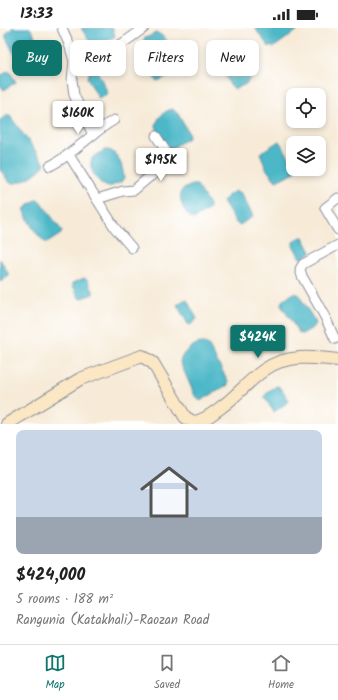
<!DOCTYPE html>
<meta charset="utf-8">
<style>
body{margin:0;font-family:Kalam,sans-serif;background:#f6f6f6;color:#222;height:100vh;display:flex;flex-direction:column;font-size:15px;white-space:nowrap}
*{box-sizing:border-box;margin:0}
p{font-size:13px;color:#767676}
.icon{flex:none;width:22px;height:22px;fill:none;stroke:currentColor;stroke-width:2;stroke-linecap:round;stroke-linejoin:round}
.map{position:relative;height:396px;overflow:hidden}
.drawer{display:flex;flex-direction:column;background:#fff;flex:1}
.drawer>*{flex:none}
.guide{position:absolute;left:12px;top:12px;width:314px;height:36px;display:flex;gap:8px}
.controls{position:absolute;left:286px;top:60px;display:grid;gap:8px}
.controls a{display:grid;place-items:center;width:40px;height:40px;border-radius:8px;background:#fff;box-shadow:0 2px 6px #0003;font-size:20px}
.price{position:absolute;translate:-50% -34px;padding:0 9px;border-radius:4px;background:#fff;color:#222;font-size:13px;line-height:26px;filter:drop-shadow(0 1px 2px #0008)}
.price::after{content:'';position:absolute;left:50%;top:24px;width:12px;height:9px;margin-left:-6px;background:inherit;clip-path:polygon(0 0,100% 0,50% 100%)}
.price.current{background:#0f766e;color:#fff}
ul{padding:0;list-style:none}
li{display:grid;align-content:center;gap:8px;height:212px;padding:0 16px}
li span{display:grid;place-items:center;height:124px;border-radius:8px;color:#555}
li>.icon{margin-inline-start:auto}
span .icon{width:72px;height:72px;fill:#fffc;stroke-width:1}
li b{font-size:17px}
.chip{padding:0 14px;border-radius:8px;background:#fff;box-shadow:0 2px 6px #0003;font-size:14px;line-height:36px}
.chip.current{background:#0f766e;color:#fff}
.status{display:flex;justify-content:space-between;align-items:center;height:28px;padding:0 20px;background:#fff;direction:ltr}
.status svg{height:11px;fill:currentColor}
.tab-bar{display:flex;justify-content:space-around;align-items:center;height:56px;border-top:1px solid #e0e0e0;background:#fff;font-size:11px;color:#767676}
.tab-bar a{display:grid;justify-items:center;gap:2px}
.tab-bar .current{color:#0f766e}
.map>svg:first-child{display:block}
.water{fill:#4bb7c7;stroke:#337392}
.lines{fill:none;stroke-linecap:round;stroke-linejoin:round}
.street-casing{stroke:#898d9b;stroke-width:11}
.secondary-casing{stroke:#898d9b;stroke-width:14}
.street{stroke:#fff;stroke-width:9}
.secondary{stroke:#fbe7c3;stroke-width:12}
</style>
<div class="status"><b>13:33</b><svg viewBox="0 0 49 12"><path d="M0 12V9h3v3zM5 12V6h3v6zM10 12V3h3v9zM15 12V0h3v12zM26 1h20v11H26zM47 4h2v5h-2z"/></svg></div>
<div class="map">
<svg width="338" height="396" viewBox="0 0 338 396">
<rect width="100%" height="100%" fill="#fff"/>
<filter id="ink" filterUnits="userSpaceOnUse"><feTurbulence type="fractalNoise" baseFrequency=".025" numOctaves="2"/><feDisplacementMap in="SourceGraphic" scale="8" xChannelSelector="R" yChannelSelector="G"/><feConvolveMatrix kernelMatrix="1 2 1 2 8 2 1 2 1" color-interpolation-filters="sRGB"/></filter>
<filter id="wash" filterUnits="userSpaceOnUse"><feTurbulence type="fractalNoise" baseFrequency=".012" numOctaves="4" result="noise"/><feDisplacementMap in="SourceGraphic" scale="16" xChannelSelector="R" yChannelSelector="G"/><feGaussianBlur stdDeviation="0.9" result="paint"/><feColorMatrix in="noise" values="0 0 0 0 0 0 0 0 0 0 0 0 0 0 0 0 0 1.4 0 .05"/><feComposite in="paint" operator="in"/></filter>
<g filter="url(#wash)">
<rect width="100%" height="100%" fill="#f7ebd8"/>
<g class="water">
<path d="M 12,0 L 30,0 L 43,23 L 43,31 L 24,41 L 22,40 L 6,10 L 6,6 Z"/>
<path d="M 81,0 L 112,0 L 115,8 L 94,20 Z"/>
<path d="M 255,0 L 301,0 L 274,19 L 268,18 Z"/>
<path d="M 157,5 C 165,7 181,29 179,38 C 178,44 163,51 157,53 L 144,39 L 139,18 L 145,10 Z"/>
<path d="M 232,19 L 237,19 C 245,26 249,36 252,46 L 246,56 L 235,61 L 230,57 L 218,34 L 223,25 Z"/>
<path d="M 96,41 L 108,65 L 99,71 L 87,50 L 89,45 Z"/>
<path d="M 9,43 L 16,54 L 4,62 L 0,57 L 0,48 Z"/>
<path d="M 173,81 L 178,86 L 189,106 L 188,110 L 170,121 L 158,105 L 156,97 C 158,89 165,82 173,81 Z"/>
<path d="M 6,88 L 10,88 L 45,136 C 40,144 18,159 9,154 L 0,141 L 0,92 Z"/>
<path d="M 279,113 L 293,135 L 293,141 L 296,141 L 295,144 L 276,153 L 267,142 L 260,125 Z"/>
<path d="M 105,122 C 118,121 123,139 124,150 L 121,154 L 109,159 C 98,157 86,139 93,129 Z"/>
<path d="M 192,157 L 197,157 L 210,178 L 209,181 L 194,191 C 185,187 177,171 182,162 Z"/>
<path d="M 235,163 L 241,165 L 253,188 L 240,197 L 236,195 L 223,174 L 226,169 Z"/>
<path d="M 36,172 L 40,173 L 62,203 L 61,206 L 47,215 C 39,212 23,187 25,180 Z"/>
<path d="M 301,209 L 303,209 L 311,224 L 303,230 L 300,230 L 293,217 L 293,214 Z"/>
<path d="M 0,231 L 9,247 L 0,254 Z"/>
<path d="M 84,250 L 88,252 L 93,263 L 93,266 L 80,271 L 73,258 L 73,255 Z"/>
<path d="M 294,265 L 298,266 L 316,295 L 314,299 L 302,306 L 299,305 L 281,277 L 282,273 Z"/>
<path d="M 184,272 L 187,272 L 197,291 L 190,297 L 188,296 L 177,277 Z"/>
<path d="M 203,315 L 208,317 L 228,353 L 228,357 L 200,373 L 195,368 L 180,334 C 182,325 193,315 203,315 Z"/>
<path d="M 277,358 L 281,360 L 289,373 L 274,384 L 264,369 L 269,363 Z"/>
</g>
</g>
<g filter="url(#ink)">
<g class="lines">
<defs>
<g id="street">
<path d="M 62,0 L 69,16 L 74,33 L 72,52 L 74,67 L 93,107"/>
<path d="M 74,33 C 98,35 125,14 144,0"/>
<path d="M 69,127 L 115,200 L 132,220"/>
<path d="M 50,138 C 74,126 91,105 114,92"/>
<path d="M 338,170 L 325,180 L 338,202"/>
<path d="M 97,171 L 123,163 L 134,162 L 148,150 L 173,134 L 156,108"/>
<path d="M 335,311 L 325,289 L 302,248 L 300,241 L 303,236 L 338,217"/>
</g>
<path id="secondary" d="M 7,396 L 80,351 L 142,328 L 153,335 L 185,389 L 193,394 C 203,394 212,386 220,380 C 236,369 248,353 264,342 C 285,326 313,329 338,332"/>
</defs>
<use href="#street" class="street-casing"/>
<use href="#secondary" class="secondary-casing"/>
<use href="#street" class="street"/>
<use href="#secondary" class="secondary"/>
</g>
</g>
</svg>
<div class="controls">
<a><svg class="icon" aria-label="locate" viewBox="0 0 24 24"><circle cx="12" cy="12" r="6"/><path d="M12 2v4M12 18v4M2 12h4M18 12h4"/></svg></a>
<a><svg class="icon" aria-label="layers" viewBox="0 0 24 24"><path d="M12 4l9 5-9 5-9-5zM3 14l9 5 9-5"/></svg></a>
</div>
<b class="price" style="left:78px;top:107px">$160K</b>
<b class="price" style="left:161px;top:154px">$195K</b>
<b class="price current" style="left:258px;top:331px">$424K</b>
<div class="guide">
<a class="chip current">Buy</a>
<a class="chip">Rent</a>
<a class="chip">Filters</a>
<a class="chip">New</a>
</div>
</div>
<section class="drawer">
<ul>
<li><span style="background:linear-gradient(#c9d6e8 70%,#9aa5b1 0)"><svg class="icon" aria-label="home" viewBox="0 0 24 24"><path d="M3 11l9-7 9 7M6 9v11h12V9"/></svg></span><div><b>$424,000</b><p>5 rooms · 188 m²</p><p>Rangunia (Katakhali)-Raozan Road</p></div></li>
</ul>
</section>
<nav class="tab-bar">
<a class="current"><svg class="icon" aria-label="map" viewBox="0 0 24 24"><path d="M3 6l6-2 6 2 6-2v14l-6 2-6-2-6 2zM9 4v14M15 6v14"/></svg>Map</a>
<a><svg class="icon" aria-label="saved" viewBox="0 0 24 24"><path d="M7 4h10v16l-5-4-5 4z"/></svg>Saved</a>
<a><svg class="icon" aria-label="home" viewBox="0 0 24 24"><path d="M3 11l9-7 9 7M6 9v11h12V9"/></svg>Home</a>
</nav>
